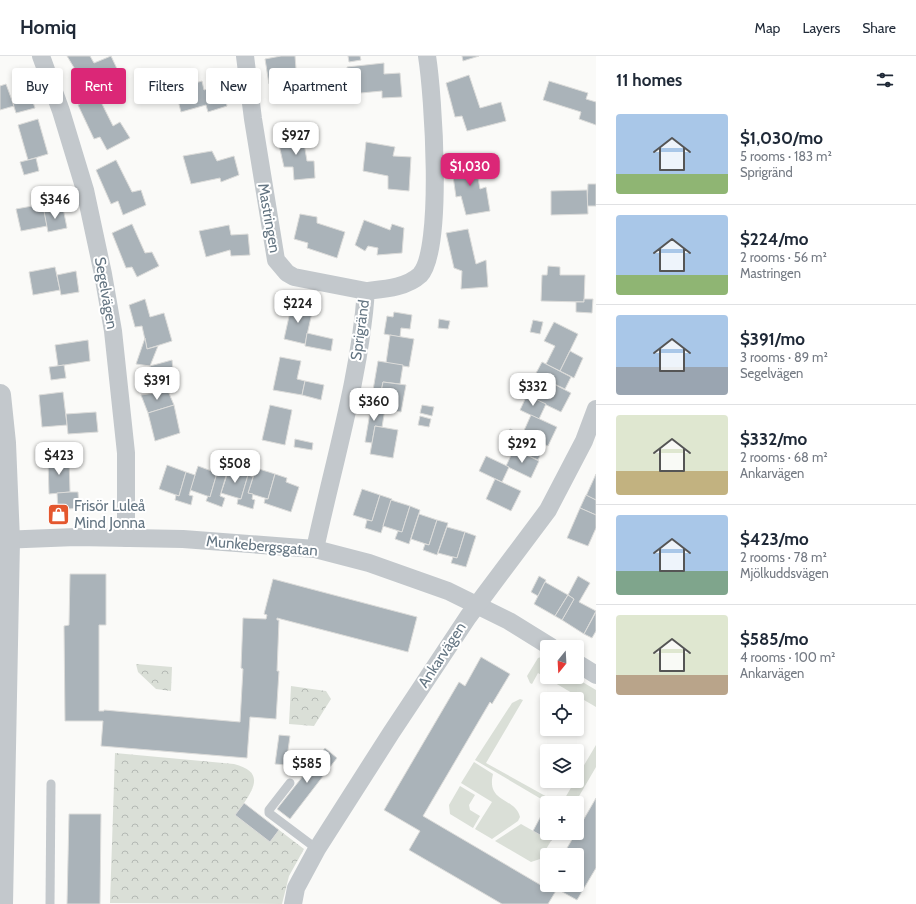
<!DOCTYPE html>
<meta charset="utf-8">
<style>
body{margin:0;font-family:Cabin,sans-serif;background:#f2f2f3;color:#1f2937;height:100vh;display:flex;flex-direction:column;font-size:15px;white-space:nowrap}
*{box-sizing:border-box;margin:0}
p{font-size:13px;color:#747a83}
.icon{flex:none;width:22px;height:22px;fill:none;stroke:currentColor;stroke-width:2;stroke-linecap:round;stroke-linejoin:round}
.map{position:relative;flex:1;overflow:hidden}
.sheet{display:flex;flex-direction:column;background:#fff;width:320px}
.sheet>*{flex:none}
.top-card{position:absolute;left:12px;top:12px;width:380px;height:36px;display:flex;gap:8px}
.needle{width:26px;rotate:198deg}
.tools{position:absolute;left:540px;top:584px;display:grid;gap:8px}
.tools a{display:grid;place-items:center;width:44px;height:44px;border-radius:4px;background:#fff;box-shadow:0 2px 6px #0003;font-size:20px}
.price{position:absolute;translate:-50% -34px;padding:0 9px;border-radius:8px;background:#fff;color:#222;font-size:13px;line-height:26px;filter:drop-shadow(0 1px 2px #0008)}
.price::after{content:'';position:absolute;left:50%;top:24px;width:12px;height:9px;margin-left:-6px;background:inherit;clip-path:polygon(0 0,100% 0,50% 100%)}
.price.current{background:#db2777;color:#fff}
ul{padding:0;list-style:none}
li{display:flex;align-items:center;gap:12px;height:100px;padding:0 20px}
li+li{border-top:1px solid #e0e1e3}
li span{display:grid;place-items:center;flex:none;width:112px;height:80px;border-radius:4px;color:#555}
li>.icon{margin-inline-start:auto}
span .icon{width:48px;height:48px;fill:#fffc;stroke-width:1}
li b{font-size:17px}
h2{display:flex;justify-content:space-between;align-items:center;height:48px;padding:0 20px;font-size:17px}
.chip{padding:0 14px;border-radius:4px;background:#fff;box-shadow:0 2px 6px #0003;font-size:14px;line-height:36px}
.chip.current{background:#db2777;color:#fff}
header{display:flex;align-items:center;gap:24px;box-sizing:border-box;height:56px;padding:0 20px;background:#fff;border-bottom:1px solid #e0e1e3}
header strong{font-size:19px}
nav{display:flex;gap:22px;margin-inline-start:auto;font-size:14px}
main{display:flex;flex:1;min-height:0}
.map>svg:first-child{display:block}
.grass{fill:#dadfd7}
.park{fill:url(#park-crowns)}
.building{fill:#aab3b9;stroke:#dcdcda}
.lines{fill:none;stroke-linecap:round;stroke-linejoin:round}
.service{stroke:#c3c8cc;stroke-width:9}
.minor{stroke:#c3c8cc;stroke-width:18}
.tertiary{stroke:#c3c8cc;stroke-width:22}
.labels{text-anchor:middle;stroke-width:4;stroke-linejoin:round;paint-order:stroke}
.street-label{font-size:15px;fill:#657683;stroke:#fff}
.poi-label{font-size:15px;fill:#657683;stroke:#fff;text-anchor:start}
</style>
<header>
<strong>Homiq</strong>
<nav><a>Map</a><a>Layers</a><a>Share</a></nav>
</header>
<main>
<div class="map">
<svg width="596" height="848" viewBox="0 0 596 848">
<defs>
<pattern id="park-crowns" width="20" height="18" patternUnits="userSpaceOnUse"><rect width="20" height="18" fill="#dadfd7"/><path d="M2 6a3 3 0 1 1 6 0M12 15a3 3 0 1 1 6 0" fill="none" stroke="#b4b9b4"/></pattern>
</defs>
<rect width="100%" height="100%" fill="#fafaf8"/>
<g class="grass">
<path d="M 541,601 L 547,604 L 547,621 L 574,621 L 596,634 L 596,651 L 538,617 L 532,628 L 530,627 L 527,620 L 538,602 Z"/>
<path d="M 520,643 L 523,644 L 486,707 L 558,747 L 548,747 L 475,704 L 512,647 Z"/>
<path d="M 596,689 L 596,711 L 575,747 L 562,747 L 575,725 L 577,725 L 577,721 Z"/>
<path d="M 474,706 L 493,718 C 486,747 515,741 520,761 L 518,765 L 492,783 L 475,773 L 492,746 L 461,727 Z"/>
<path d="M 460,730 L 475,739 L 469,749 L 470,754 L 480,760 L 473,772 L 450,758 L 449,749 Z"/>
<path d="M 521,768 L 551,785 L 540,803 L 531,806 L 495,785 Z"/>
</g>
<g class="park">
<path d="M 136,608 L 172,611 L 171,635 L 156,633 L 138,616 Z"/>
<path d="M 291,630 L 326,635 L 331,643 L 314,670 L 289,668 Z"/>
<path d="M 115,697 L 234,708 C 261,715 257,728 244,747 L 270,786 L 279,774 L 304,793 L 289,820 L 282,848 L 110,847 Z"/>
</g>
<g class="building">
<path d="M 67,0 L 90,0 L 94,7 L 111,0 L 119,17 L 88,35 Z"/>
<path d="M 281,0 L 295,0 L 297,25 L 304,24 L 307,42 L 280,46 L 278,29 L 269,28 L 265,3 Z"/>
<path d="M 348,0 L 360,0 L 361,4 L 349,6 Z"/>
<path d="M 462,0 L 479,0 L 463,5 Z"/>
<path d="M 384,7 L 384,18 L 400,17 L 402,41 L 382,42 L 382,35 L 350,38 L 347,11 Z"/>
<path d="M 469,19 L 480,52 L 501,46 L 506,65 L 467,75 L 462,60 L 455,61 L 446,27 Z"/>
<path d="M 202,25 L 204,34 L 223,28 L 227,50 L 208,56 L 206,49 L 181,56 L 175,33 Z"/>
<path d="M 549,25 L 588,37 L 586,43 L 596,46 L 596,69 L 579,63 L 581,56 L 543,44 Z"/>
<path d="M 6,28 L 14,50 L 0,54 L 0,30 Z"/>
<path d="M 30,38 L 35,52 L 16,57 L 12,44 Z"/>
<path d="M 97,38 L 113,70 L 120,66 L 130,82 L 107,94 L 100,81 L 94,83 L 78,49 Z"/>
<path d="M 38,63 L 48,98 L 28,104 L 18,69 Z"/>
<path d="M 302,75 L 307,105 L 314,105 L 315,122 L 294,124 L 293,111 L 284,111 L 277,80 Z"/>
<path d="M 366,86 L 395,91 L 393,100 L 411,101 L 409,135 L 388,133 L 388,120 L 363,115 Z"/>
<path d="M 212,95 L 217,105 L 234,100 L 239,119 L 221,126 L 220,122 L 191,128 L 183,100 Z"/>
<path d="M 474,100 L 480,133 L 486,131 L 490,155 L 466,159 L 461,140 L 456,141 L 451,106 Z"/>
<path d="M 36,102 L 39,115 L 24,119 L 20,106 Z"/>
<path d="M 116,104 L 132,136 L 141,134 L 146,149 L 123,159 L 118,145 L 111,148 L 96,114 Z"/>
<path d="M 588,128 L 596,128 L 596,150 L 587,150 Z"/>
<path d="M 587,134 L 588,158 L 551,159 L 551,135 Z"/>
<path d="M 43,148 L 47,170 L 21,175 L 16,153 Z"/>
<path d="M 63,152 L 67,172 L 48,176 L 44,155 Z"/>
<path d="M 300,158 L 317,161 L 317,167 L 345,176 L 337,202 L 307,192 L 308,187 L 294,183 Z"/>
<path d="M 364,164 L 390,174 L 392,168 L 404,172 L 402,197 L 377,199 L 378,192 L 368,190 L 365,195 L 355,189 Z"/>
<path d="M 132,168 L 145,197 L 152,196 L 159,210 L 137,221 L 132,211 L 126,212 L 112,177 Z"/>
<path d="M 229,169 L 231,179 L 248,178 L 250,199 L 231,200 L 230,194 L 206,201 L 199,175 Z"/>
<path d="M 468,173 L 476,208 L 486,204 L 488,231 L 461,233 L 462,215 L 454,212 L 446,177 Z"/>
<path d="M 548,210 L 560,211 L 560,219 L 585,219 L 584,246 L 541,245 L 542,219 L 547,219 Z"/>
<path d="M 55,211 L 60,234 L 33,239 L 29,216 Z"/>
<path d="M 76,215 L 79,236 L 61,239 L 57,219 Z"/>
<path d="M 145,243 L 150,261 L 164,257 L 172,285 L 147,293 L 142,270 L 135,271 L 129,249 Z"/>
<path d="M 584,243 L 593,243 L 592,257 L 576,256 L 576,246 L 584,246 Z"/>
<path d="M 292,247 L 313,252 L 305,288 L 284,283 Z"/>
<path d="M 394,256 L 412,259 L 410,273 L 401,272 L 400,281 L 384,278 L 387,260 L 393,261 Z"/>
<path d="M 439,263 L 450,265 L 448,273 L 438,272 Z"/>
<path d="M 533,264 L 543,266 L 540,278 L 530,276 Z"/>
<path d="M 554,266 L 578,278 L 560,315 L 546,308 L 555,290 L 544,285 Z"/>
<path d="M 307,277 L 333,283 L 331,295 L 305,290 Z"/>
<path d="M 390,279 L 414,283 L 409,311 L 386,307 Z"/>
<path d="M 145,282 L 147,293 L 158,290 L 150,310 L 136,308 Z"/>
<path d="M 88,284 L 90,305 L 58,310 L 55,289 Z"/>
<path d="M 570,295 L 583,302 L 574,322 L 560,315 Z"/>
<path d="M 280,301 L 301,305 L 297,323 L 305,325 L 302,339 L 273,334 Z"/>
<path d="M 172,304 L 175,334 L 154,337 L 150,310 Z"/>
<path d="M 378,305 L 403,309 L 400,328 L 383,326 L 380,341 L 372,340 Z"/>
<path d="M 542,306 L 571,321 L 565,333 L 535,319 Z"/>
<path d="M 64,309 L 66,322 L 51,324 L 49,311 Z"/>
<path d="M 546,324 L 571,337 L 561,356 L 536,344 Z"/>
<path d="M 305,325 L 324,329 L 321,344 L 302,339 Z"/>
<path d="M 383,326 L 406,329 L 401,356 L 378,352 Z"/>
<path d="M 168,335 L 174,349 L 148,357 L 141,339 Z"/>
<path d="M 63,336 L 67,369 L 42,371 L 39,339 Z"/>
<path d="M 527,339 L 546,348 L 539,363 L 520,354 Z"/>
<path d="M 174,349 L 180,377 L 155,385 L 148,357 Z"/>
<path d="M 270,349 L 292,354 L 285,389 L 262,384 Z"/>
<path d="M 422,349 L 434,351 L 432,360 L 420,357 Z"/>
<path d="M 371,351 L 385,353 L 382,371 L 375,370 L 372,387 L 365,386 Z"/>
<path d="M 96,356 L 98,376 L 68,378 L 66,358 Z"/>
<path d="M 531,359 L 557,371 L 548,390 L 522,379 Z"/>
<path d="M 420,360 L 431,363 L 429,371 L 418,369 Z"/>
<path d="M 375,370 L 398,374 L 393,402 L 370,398 Z"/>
<path d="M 510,373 L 545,389 L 538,404 L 503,388 Z"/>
<path d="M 295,383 L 313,387 L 312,394 L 294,391 Z"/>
<path d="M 514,393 L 539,405 L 531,422 L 506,410 Z"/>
<path d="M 486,400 L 509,411 L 502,426 L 479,415 Z"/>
<path d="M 69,403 L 70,436 L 49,438 L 48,404 Z"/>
<path d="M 167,409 L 186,416 L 179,440 L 159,433 Z"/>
<path d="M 198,410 L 217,417 L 210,441 L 190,434 Z"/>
<path d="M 256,412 L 275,418 L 268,443 L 248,437 Z"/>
<path d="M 229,413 L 248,419 L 241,443 L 221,437 Z"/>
<path d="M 186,416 L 195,419 L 189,439 L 193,440 L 191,449 L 175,444 L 176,439 L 179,440 Z"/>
<path d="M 217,417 L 226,420 L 220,440 L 225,442 L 222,451 L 206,445 L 208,440 L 210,441 Z"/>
<path d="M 275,418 L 287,422 L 286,426 L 299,431 L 291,456 L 264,447 L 265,443 L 268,443 Z"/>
<path d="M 596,418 L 596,444 L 586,440 Z"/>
<path d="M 248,419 L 253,421 L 248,437 L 253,438 L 252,443 L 255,444 L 253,453 L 237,448 L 238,443 L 241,443 Z"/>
<path d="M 495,423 L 521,435 L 511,455 L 486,443 Z"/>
<path d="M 362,433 L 380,439 L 372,465 L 353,459 Z"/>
<path d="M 70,436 L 78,436 L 79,452 L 58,454 L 57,437 Z"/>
<path d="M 380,439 L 392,443 L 381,477 L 365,472 L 367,464 L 372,465 Z"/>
<path d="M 586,439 L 596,444 L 596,459 L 580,452 Z"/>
<path d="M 391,444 L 410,450 L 402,476 L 383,470 Z"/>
<path d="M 410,450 L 420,454 L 409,488 L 395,483 L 398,475 L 402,476 Z"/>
<path d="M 580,452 L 596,459 L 596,472 L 588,490 L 567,482 Z"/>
<path d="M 419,458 L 437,464 L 429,489 L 411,483 Z"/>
<path d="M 437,464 L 448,467 L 437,499 L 423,494 L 425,488 L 429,489 Z"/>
<path d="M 447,471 L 465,476 L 457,502 L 438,497 Z"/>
<path d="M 465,476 L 476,480 L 466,511 L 451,507 L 453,501 L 457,502 Z"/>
<path d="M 70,518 L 106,518 L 106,569 L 99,569 L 99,655 L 104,655 L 104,654 L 240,666 L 243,613 L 241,612 L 243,562 L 266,563 L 267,559 L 264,558 L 273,523 L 417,561 L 408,596 L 277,562 L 277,564 L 279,564 L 277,615 L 279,615 L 276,663 L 250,661 L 247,702 L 101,690 L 103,665 L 65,665 L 64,570 L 69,569 Z"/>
<path d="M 539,520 L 546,524 L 538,540 L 531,536 Z"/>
<path d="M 578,520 L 590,527 L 579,546 L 596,555 L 584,578 L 562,564 L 574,543 L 568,539 Z"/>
<path d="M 545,526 L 568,539 L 555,560 L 534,548 Z"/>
<path d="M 568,539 L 574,543 L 562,564 L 555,560 Z"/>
<path d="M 596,556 L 596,575 L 592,582 L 584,578 Z"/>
<path d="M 481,601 L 510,618 L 492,648 L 490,646 L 423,760 L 544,831 L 547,826 L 547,829 L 577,829 L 577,799 L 563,799 L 596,742 L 596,812 L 577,844 L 557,833 L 548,848 L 502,848 L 409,794 L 420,775 L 384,754 L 459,626 L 465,630 Z"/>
<path d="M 279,679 L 290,680 L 286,709 L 275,708 Z"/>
<path d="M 325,692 L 337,702 L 290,763 L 277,753 Z"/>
<path d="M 244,747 L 279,774 L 270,786 L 235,759 Z"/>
<path d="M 69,758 L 101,758 L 100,848 L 67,848 Z"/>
<path d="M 542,758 L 547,761 L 547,777 L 555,777 L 551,785 L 533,775 Z"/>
</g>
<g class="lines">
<g class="service">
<path d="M 290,727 L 269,754 L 269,757 L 317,793"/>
<path d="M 50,848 L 51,728"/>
</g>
<g class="minor">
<path d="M 41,0 L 61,55 L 85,134 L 103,218 L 113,275 L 126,397 L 126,482"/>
<path d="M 245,0 L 253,63 L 276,204 L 287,217 L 294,221 L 366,235"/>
<path d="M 0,484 L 76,481 L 183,483 L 315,493 L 369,507 L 448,535 L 509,565 L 551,591"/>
<path d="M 315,493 C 333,409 360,320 366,235 C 383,233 406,232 420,219 C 444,194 433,37 427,0"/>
<path d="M 577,607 L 596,619"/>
<path d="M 293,848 L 296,832 L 317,793 L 391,677 L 468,561 L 548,454 L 584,385 L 596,353"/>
</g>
<path class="tertiary" d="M 0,339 L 5,387 L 9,484 L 2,848"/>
</g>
<defs>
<symbol id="shop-square" viewBox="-11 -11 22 22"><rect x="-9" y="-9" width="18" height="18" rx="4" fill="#e4572e" stroke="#fff"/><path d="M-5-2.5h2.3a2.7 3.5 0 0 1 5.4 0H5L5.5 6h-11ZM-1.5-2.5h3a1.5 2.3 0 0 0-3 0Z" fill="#fff"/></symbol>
</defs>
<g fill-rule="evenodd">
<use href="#shop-square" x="46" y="446" width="25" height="25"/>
</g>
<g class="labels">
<g class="street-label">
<text transform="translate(269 162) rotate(80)" y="5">Mastringen</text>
<text transform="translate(106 237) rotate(80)" y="5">Segelvägen</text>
<text transform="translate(360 274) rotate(-82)" y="5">Sprigränd</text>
<text transform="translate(262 490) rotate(5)" y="5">Munkebergsgatan</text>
<text transform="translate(442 599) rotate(-57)" y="5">Ankarvägen</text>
</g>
<g class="poi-label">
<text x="74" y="455">Frisör Luleå<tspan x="74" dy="17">Mind Jonna</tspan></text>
</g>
</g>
</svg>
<div class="tools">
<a><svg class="needle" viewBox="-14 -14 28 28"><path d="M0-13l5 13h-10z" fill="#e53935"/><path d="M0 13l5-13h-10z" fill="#747a83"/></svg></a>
<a><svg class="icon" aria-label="locate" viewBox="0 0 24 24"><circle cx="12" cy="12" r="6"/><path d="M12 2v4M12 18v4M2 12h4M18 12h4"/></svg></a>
<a><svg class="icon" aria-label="layers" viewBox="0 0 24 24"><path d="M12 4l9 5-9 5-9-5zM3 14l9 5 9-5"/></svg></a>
<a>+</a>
<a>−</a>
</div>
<b class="price" style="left:296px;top:100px">$927</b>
<b class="price current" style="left:470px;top:131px">$1,030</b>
<b class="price" style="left:55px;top:164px">$346</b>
<b class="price" style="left:298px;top:268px">$224</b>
<b class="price" style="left:157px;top:345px">$391</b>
<b class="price" style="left:533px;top:351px">$332</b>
<b class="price" style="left:374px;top:366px">$360</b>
<b class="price" style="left:522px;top:408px">$292</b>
<b class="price" style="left:59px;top:420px">$423</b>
<b class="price" style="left:235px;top:428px">$508</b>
<b class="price" style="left:307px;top:728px">$585</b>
<div class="top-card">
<a class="chip">Buy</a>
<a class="chip current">Rent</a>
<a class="chip">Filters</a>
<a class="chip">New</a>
<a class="chip">Apartment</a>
</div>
</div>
<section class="sheet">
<h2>11 homes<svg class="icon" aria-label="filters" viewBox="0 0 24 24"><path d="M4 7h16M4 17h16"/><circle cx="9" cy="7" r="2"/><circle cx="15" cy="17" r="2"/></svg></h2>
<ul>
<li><span style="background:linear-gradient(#a9c7e8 75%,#8fb573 0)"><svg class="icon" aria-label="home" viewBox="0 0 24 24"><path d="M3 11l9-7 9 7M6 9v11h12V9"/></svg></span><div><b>$1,030/mo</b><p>5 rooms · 183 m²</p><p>Sprigränd</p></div></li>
<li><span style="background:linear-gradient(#a9c7e8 75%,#8fb573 0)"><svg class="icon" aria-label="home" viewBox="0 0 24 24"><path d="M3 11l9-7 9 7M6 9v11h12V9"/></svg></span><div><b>$224/mo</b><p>2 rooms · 56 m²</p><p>Mastringen</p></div></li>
<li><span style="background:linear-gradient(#a9c7e8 65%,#9aa5b1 0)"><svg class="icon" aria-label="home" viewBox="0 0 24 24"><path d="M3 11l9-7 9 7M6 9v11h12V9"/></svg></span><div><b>$391/mo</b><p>3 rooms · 89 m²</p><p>Segelvägen</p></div></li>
<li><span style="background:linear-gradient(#dfe7d0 70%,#c2b280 0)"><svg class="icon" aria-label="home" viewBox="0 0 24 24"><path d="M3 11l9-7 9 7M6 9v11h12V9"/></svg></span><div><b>$332/mo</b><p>2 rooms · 68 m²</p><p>Ankarvägen</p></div></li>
<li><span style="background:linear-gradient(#a9c7e8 70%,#7fa58c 0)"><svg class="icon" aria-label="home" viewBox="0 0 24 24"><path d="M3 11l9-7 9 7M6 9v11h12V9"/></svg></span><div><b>$423/mo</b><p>2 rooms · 78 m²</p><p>Mjölkuddsvägen</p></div></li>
<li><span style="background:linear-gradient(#dfe7d0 75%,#b9a48a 0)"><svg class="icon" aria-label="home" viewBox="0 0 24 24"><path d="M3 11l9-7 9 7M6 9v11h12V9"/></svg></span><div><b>$585/mo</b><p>4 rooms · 100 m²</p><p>Ankarvägen</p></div></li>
</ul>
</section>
</main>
